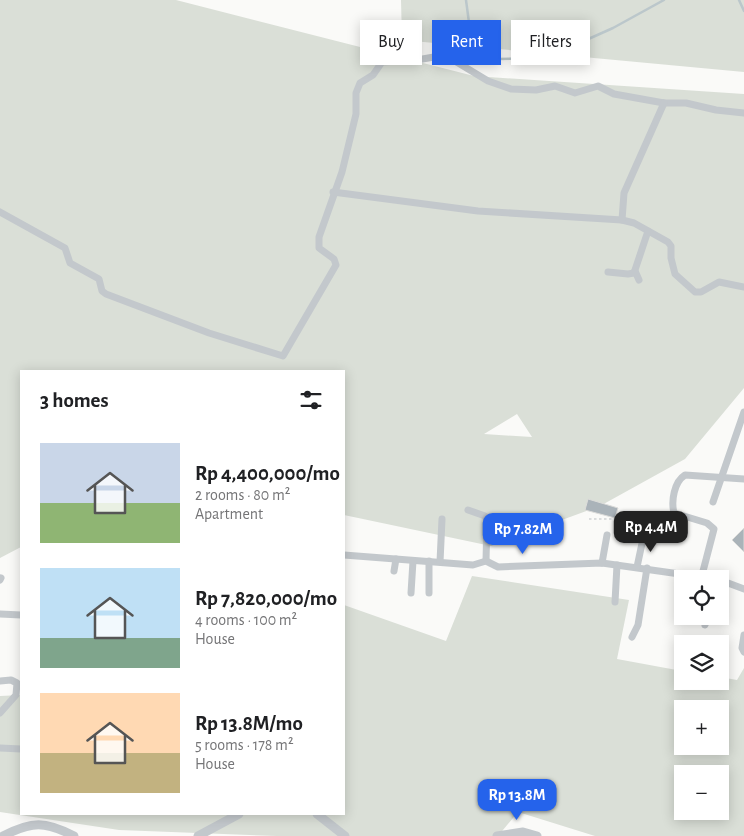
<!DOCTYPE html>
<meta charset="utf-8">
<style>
body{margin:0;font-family:"Alegreya Sans",sans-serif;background:#f2f2f2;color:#202124;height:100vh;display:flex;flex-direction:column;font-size:19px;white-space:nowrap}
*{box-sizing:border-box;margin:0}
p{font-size:16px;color:#757577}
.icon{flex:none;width:28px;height:28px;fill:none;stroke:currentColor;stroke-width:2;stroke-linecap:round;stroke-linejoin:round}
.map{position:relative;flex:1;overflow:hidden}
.panel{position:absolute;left:20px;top:370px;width:325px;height:445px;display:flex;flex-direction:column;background:#fff;border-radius:0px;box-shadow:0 2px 12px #0003}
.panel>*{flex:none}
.banner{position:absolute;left:360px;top:20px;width:309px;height:45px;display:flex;gap:10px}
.controls{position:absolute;left:674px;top:570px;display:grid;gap:10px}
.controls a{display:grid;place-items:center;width:55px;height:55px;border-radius:0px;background:#fff;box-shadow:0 2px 12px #0003;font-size:25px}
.price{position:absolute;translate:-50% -42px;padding:0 11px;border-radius:10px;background:#2563eb;color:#fff;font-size:16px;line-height:32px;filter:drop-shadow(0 1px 2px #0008)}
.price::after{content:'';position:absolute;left:50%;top:30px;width:15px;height:11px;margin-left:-8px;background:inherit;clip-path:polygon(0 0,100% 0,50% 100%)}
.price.selected{background:#222;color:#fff}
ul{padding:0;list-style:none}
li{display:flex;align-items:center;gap:15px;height:125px;padding:0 20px}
li span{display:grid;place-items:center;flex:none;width:140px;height:100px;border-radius:0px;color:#555}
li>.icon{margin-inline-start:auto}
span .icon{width:60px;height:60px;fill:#fffc;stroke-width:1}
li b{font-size:21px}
h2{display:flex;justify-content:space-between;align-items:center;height:60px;padding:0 20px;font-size:21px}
.tag{padding:0 18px;border-radius:0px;background:#fff;box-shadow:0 2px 12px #0003;font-size:18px;line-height:45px}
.tag.selected{background:#2563eb;color:#fff}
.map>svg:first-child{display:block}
.green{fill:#dadfd7;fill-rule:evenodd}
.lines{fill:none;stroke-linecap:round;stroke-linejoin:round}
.stream{stroke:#bbc7cb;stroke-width:2.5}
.building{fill:#aab3b9;stroke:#dcdcda}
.path{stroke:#bbbfc2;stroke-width:1;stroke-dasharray:2.5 2.5;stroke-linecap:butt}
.minor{stroke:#c3c8cc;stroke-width:7}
.tertiary{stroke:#c3c8cc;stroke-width:9}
</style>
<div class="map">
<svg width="744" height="836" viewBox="0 0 744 836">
<rect width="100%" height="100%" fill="#fafaf8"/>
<g class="green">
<path d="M 0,0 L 176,0 L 474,76 L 744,94 L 744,388 L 685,459 L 600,506 L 491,546 L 344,515 L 344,371 L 21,371 L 21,547 L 0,558 ZM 517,414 L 532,437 L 484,434 Z"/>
<path d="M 401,0 L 744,0 L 744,72 L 402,40 Z"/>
<path d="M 472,576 L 629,600 L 617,659 L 682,671 L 682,681 L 720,681 L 720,677 L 737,680 L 744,668 L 744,836 L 595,836 L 518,812 L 498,836 L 277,836 L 119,830 L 0,812 L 0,696 L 21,695 L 21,814 L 344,814 L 344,605 L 446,641 ZM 682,709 L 720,709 L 720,746 L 682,746 ZM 682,774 L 720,774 L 720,811 L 682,811 Z"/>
</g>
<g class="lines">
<g class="stream">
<path d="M 466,0 L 470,30 L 498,59 L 546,58 L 613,28 L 664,0"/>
<path d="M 739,0 L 744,11"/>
</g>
</g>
<g class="building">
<path d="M 588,499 L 618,508 L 615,518 L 585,510 Z"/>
<path d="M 744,528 L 744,552 L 732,540 Z"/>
</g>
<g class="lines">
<path class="path" d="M 589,519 L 641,519 L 668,514"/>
<g class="minor">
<path d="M 333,192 L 478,211 L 622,220 L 634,223 L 668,242 L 671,246 L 671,258 L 675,274 L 695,292 L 701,292 L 719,282 L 744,287"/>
<path d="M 0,212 L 65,248 L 70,263 L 99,279 L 102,291 L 106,294 L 209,333 L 283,356 L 336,265 L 334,259 L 319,248 L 319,237 L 342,172 L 356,114 L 356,93 L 360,83 L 373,75 L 382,62 L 417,60 L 445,55 L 488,81 L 511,89 L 536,90 L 555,86 L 575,93 L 598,86 L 614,94 L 664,103 L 686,103 L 716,110 L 744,113"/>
<path d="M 622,220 L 624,193 L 664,103"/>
<path d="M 635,271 L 639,280"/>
<path d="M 608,272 L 628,274 L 634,273 L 648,231"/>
<path d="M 713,502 L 744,412"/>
<path d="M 468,510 L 485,516 L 487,519 L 486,561"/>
<path d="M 344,555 L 473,565 L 486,561 L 498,567 L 602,563 L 715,579"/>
<path d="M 440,562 L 442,519"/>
<path d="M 602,563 L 607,535"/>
<path d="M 637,567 L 644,534"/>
<path d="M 394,571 L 396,559"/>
<path d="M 702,575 L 714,529 L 707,523 L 674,513 C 671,501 674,482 685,475 L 744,479"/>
<path d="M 0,580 L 1,578"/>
<path d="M 720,580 L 744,589"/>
<path d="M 411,593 L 413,561"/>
<path d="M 429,593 L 429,561"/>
<path d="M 615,602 L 617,565"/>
<path d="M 0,614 L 21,615"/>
<path d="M 705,625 L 708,616"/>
<path d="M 744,635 L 742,648 L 744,652"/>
<path d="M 632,637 L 638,625 L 647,568"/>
<path d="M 0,681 L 11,680 L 17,683 L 16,695 L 0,713"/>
<path d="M 0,748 L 21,749"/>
</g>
<g class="tertiary">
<path d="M 317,814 L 345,836"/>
<path d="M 3,836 C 32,821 45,821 74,836"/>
<path d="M 198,836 L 239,814"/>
<path d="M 497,836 L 523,832 L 537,836"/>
</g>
</g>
</svg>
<div class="controls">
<a><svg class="icon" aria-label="locate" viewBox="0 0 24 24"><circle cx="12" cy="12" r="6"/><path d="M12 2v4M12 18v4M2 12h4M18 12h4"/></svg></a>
<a><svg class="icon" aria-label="layers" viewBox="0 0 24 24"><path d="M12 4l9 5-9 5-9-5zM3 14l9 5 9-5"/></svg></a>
<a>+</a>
<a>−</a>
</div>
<b class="price selected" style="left:651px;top:553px">Rp 4.4M</b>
<b class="price" style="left:523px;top:555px">Rp 7.82M</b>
<b class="price" style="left:517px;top:821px">Rp 13.8M</b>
<div class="banner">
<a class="tag">Buy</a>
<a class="tag selected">Rent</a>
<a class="tag">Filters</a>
</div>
<section class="panel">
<h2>3 homes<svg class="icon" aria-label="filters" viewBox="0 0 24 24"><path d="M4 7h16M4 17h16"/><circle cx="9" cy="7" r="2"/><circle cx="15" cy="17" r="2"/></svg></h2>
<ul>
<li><span style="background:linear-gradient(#c9d6e8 60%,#8fb573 0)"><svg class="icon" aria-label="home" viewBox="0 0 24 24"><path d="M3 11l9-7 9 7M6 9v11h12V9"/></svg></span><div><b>Rp 4,400,000/mo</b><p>2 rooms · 80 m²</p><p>Apartment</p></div></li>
<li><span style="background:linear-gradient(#bfe0f5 70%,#7fa58c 0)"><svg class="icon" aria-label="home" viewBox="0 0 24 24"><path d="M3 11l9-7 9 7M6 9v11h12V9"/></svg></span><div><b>Rp 7,820,000/mo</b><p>4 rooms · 100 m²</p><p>House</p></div></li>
<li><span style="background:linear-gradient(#ffd9b3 60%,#c2b280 0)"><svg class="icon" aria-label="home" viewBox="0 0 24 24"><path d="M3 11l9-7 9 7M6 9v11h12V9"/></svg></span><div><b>Rp 13.8M/mo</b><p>5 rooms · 178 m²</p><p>House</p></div></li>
</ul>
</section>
</div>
